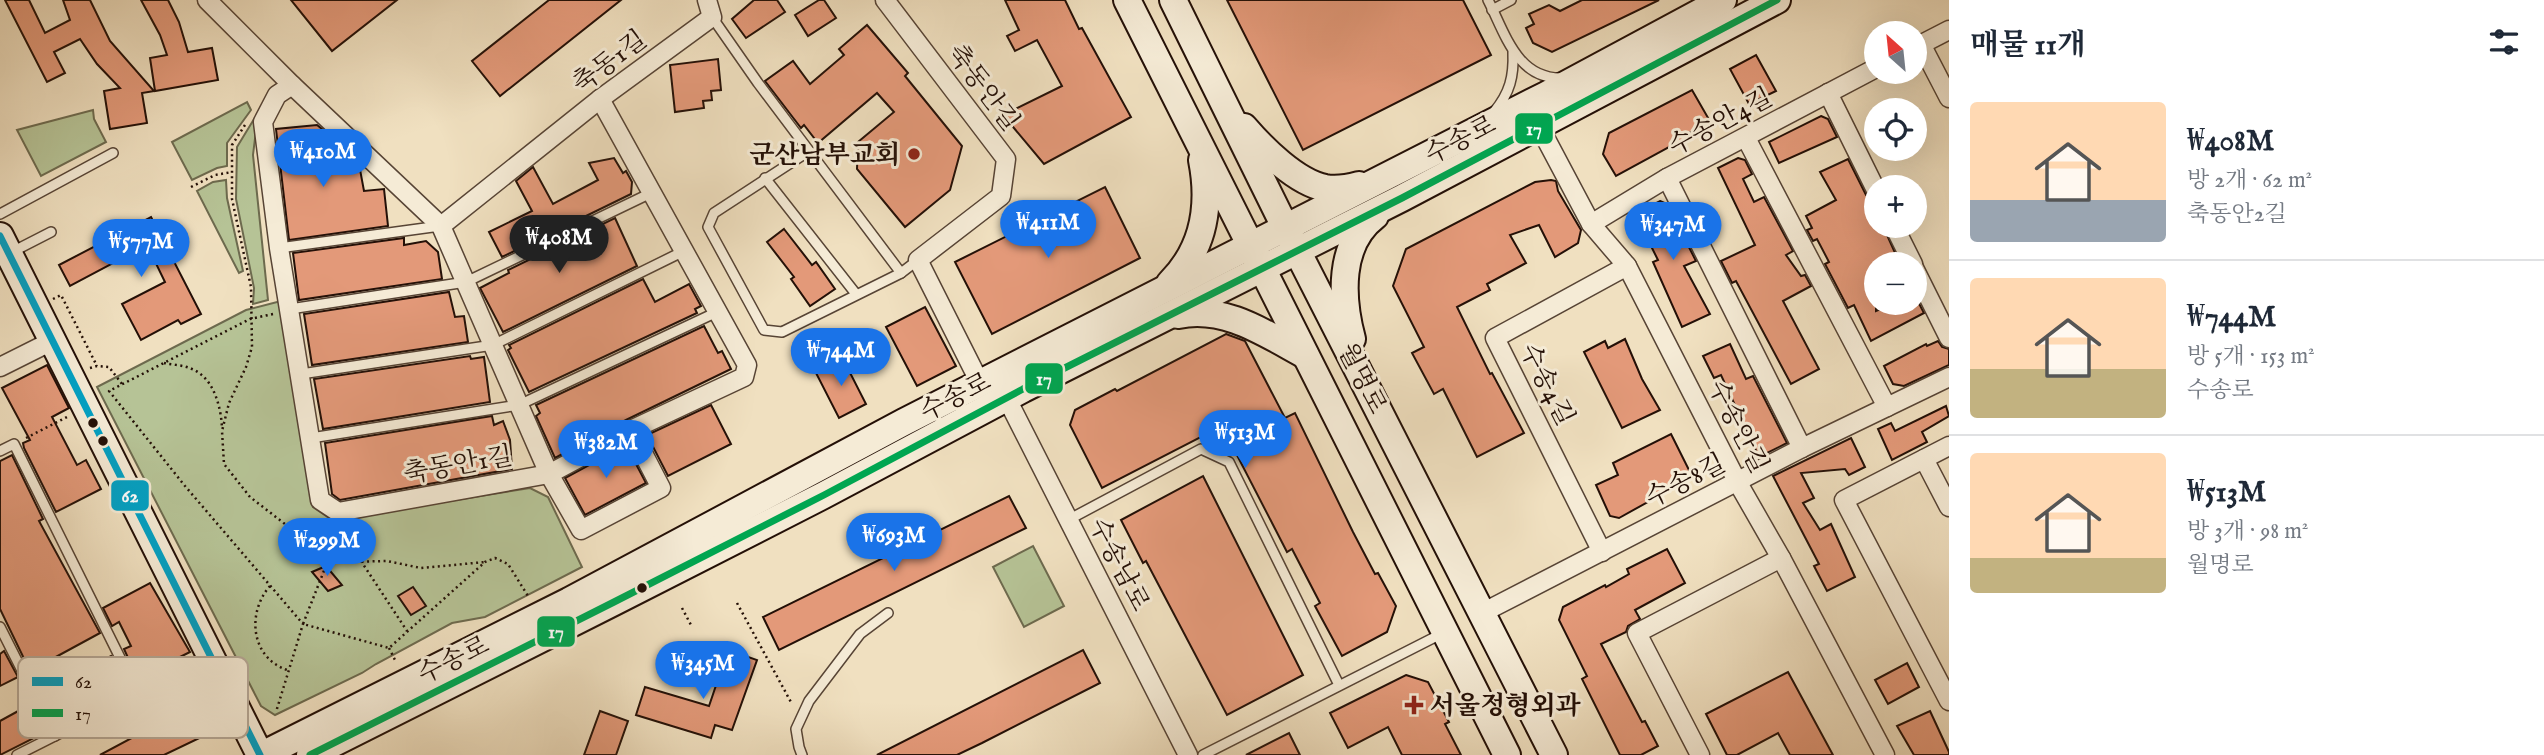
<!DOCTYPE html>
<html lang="ko">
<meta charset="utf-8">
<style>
body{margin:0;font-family:"IM FELL English","Noto Serif KR",serif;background:#f2f2f3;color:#1f2937;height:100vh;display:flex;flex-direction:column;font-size:26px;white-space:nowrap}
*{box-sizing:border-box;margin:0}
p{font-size:23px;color:#747a83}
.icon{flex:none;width:38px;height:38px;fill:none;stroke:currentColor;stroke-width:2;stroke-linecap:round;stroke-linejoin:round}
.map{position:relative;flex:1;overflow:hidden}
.sheet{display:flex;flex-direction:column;background:#fff;width:595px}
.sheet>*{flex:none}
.needle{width:46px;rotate:333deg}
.fabs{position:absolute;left:1864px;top:21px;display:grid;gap:14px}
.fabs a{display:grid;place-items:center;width:63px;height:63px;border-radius:50%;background:#fff;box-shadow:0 7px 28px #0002;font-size:35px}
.price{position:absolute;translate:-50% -60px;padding:0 16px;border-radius:24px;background:#1a73e8;color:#fff;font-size:23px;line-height:46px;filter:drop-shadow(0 2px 4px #0008)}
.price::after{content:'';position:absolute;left:50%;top:42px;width:21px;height:16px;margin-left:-10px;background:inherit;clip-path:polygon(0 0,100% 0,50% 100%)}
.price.active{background:#222;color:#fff}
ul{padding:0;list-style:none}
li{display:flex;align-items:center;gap:21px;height:175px;padding:0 21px}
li+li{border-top:2px solid #e0e1e3}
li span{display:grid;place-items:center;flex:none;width:196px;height:140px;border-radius:7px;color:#555}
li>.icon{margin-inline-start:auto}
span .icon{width:84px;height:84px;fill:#fffc;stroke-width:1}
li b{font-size:30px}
h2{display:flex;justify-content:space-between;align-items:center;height:84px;padding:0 21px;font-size:30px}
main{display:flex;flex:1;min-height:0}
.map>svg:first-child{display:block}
.green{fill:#b6c396;stroke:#6d6a4e;stroke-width:2}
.building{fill:#e39979;stroke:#241007;stroke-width:2}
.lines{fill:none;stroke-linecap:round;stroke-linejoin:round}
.lane-casing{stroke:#574435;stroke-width:12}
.street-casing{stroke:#574435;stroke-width:21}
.secondary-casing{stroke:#241007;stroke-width:30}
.path{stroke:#241007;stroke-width:2.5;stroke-dasharray:2 3.5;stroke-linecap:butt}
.lane{stroke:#f5ebd6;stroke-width:9}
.street{stroke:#f5ebd6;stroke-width:18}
.secondary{stroke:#f5ebd6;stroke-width:26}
.bus-1-casing{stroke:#f5ebd6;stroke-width:12}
.bus-2-casing{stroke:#f5ebd6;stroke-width:12}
.bus-1{stroke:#02a1c4;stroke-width:7}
.bus-2{stroke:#00a651;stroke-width:7}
.poi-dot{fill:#8f2418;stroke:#f5ebd6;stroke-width:2.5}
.bus-dot{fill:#241007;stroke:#f5ebd6;stroke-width:2.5}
.labels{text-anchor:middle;stroke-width:6;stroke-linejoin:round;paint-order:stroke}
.street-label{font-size:26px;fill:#241007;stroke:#f5ebd6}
.poi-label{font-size:26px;font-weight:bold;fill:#241007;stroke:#f5ebd6;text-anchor:end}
.key{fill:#f5ebd6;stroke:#b6a998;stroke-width:2}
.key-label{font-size:19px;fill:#241007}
.line-badge{stroke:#f5ebd6;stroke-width:2.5}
.badge-label{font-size:19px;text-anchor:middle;font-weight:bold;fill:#fff}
</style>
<main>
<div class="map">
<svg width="1949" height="755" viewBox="0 0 1949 755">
<rect width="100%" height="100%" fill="#f0e0c0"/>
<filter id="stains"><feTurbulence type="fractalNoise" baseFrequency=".00286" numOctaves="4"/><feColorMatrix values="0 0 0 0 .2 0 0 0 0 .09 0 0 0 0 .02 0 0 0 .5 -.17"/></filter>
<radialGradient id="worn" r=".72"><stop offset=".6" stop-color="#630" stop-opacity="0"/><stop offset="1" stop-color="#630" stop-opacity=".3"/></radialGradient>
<g class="green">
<path d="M 247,102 L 251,110 L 227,143 L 227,166 L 217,168 L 192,180 L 172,142 Z"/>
<path d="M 93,110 L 94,119 L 106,142 L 41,176 L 17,130 Z"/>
<path d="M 254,119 L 257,122 L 253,155 L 268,300 L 253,304 L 254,288 L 236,199 L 237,147 Z"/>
<path d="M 226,180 L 227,198 L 243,271 L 239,273 L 197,191 L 213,182 Z"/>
<path d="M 281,301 L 313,507 L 332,520 L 530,488 L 548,497 L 582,567 L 485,617 L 452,623 L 376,664 L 362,673 L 275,715 L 261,706 L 97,387 L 246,310 Z"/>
<path d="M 1033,546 L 1064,606 L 1024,627 L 993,567 Z"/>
</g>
<g class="building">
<path d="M 5,0 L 29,0 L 45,33 L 70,20 L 63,0 L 90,0 L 110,41 L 154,91 L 142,93 L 147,123 L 110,129 L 104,91 L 120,88 L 97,64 L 80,39 L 54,52 L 65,73 L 47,82 Z"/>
<path d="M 141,0 L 168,0 L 179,22 L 188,52 L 212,48 L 218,80 L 155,91 L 150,58 L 167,55 L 160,35 Z"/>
<path d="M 291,0 L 397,0 L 332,51 Z"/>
<path d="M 549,0 L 621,0 L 500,96 L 472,61 Z"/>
<path d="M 754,0 L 777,0 L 785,12 L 746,38 L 732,19 Z"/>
<path d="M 819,0 L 824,0 L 836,18 L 808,36 L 795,15 Z"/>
<path d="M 1005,0 L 1065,0 L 1079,29 L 1082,28 L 1131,117 L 1044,164 L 1003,115 L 1062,86 L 1037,40 L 1015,51 L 1007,36 L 1019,30 Z"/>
<path d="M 1227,0 L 1463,0 L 1491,55 L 1303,150 Z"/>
<path d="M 1582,0 L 1659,0 L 1552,52 L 1533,43 L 1526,28 L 1534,24 L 1529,14 L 1549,5 L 1560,11 Z"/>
<path d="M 867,25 L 908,73 L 905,76 L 962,146 L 950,190 L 905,227 L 857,169 L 858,142 L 894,112 L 877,93 L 818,143 L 804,125 L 801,128 L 765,81 L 793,61 L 810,84 L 844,55 L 839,49 Z"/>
<path d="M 1756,55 L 1776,91 L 1749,104 L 1730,69 Z"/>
<path d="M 718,59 L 721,90 L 711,91 L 712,100 L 703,101 L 704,108 L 675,112 L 670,65 Z"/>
<path d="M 1692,90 L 1711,123 L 1682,136 L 1684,139 L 1616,176 L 1603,154 L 1609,133 Z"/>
<path d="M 1821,116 L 1828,119 L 1837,137 L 1779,163 L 1769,142 Z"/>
<path d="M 317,125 L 322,129 L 326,168 L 359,164 L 364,191 L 384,189 L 388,226 L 289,240 L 276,129 Z"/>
<path d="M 614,158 L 623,173 L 626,171 L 632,182 L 631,194 L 502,257 L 489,232 L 532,211 L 516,181 L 533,167 L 553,204 L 598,180 L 589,163 Z"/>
<path d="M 1738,158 L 1745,160 L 1752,174 L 1743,179 L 1754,202 L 1764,197 L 1793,251 L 1786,255 L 1801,276 L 1805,275 L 1811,286 L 1783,301 L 1819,369 L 1791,384 L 1736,281 L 1732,283 L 1721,261 L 1755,245 L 1718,168 Z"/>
<path d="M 1848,159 L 1866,195 L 1876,205 L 1876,226 L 1883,226 L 1900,264 L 1876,264 L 1876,311 L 1895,303 L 1914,303 L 1914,294 L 1924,313 L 1871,341 L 1854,305 L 1848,308 L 1825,264 L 1829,262 L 1817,239 L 1813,241 L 1807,230 L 1812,228 L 1806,216 L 1836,200 L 1820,172 Z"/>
<path d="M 1551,180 L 1556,181 L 1558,191 L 1581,230 L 1578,243 L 1555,257 L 1539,225 L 1510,235 L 1526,263 L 1487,284 L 1490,290 L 1457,307 L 1490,374 L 1492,373 L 1524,433 L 1477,457 L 1443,389 L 1434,394 L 1412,353 L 1424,347 L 1393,286 L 1406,249 L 1535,182 Z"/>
<path d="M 1105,187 L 1140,258 L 992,334 L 955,262 Z"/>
<path d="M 1660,201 L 1667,204 L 1696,261 L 1684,266 L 1710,314 L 1682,327 L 1653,262 L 1658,260 L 1635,214 Z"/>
<path d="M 151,217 L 201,314 L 181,324 L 178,320 L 141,340 L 122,304 L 165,282 L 147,245 L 70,286 L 59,265 Z"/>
<path d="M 615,218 L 637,266 L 503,332 L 480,288 L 509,273 L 508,270 Z"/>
<path d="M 784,229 L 812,265 L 816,262 L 835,289 L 810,306 L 791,279 L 794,277 L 767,242 Z"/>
<path d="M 404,238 L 404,245 L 426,241 L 438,252 L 442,279 L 299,300 L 293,253 Z"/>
<path d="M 643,279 L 655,302 L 689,284 L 701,306 L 695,309 L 697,313 L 529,392 L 508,350 L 511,348 L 509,345 Z"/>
<path d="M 449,292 L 455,317 L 464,316 L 468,342 L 312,365 L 304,314 Z"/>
<path d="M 925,307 L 956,366 L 917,386 L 886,327 Z"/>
<path d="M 704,326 L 718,353 L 722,351 L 731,369 L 626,420 L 555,458 L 536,416 L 540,413 L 536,405 Z"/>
<path d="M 1226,334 L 1245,341 L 1285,418 L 1295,413 L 1353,532 L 1375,574 L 1378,573 L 1396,606 L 1387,632 L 1342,656 L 1315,606 L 1320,603 L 1292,549 L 1287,552 L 1222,426 L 1102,488 L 1070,425 L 1075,410 L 1115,389 L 1117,391 Z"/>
<path d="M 1625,339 L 1642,379 L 1660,410 L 1622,428 L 1584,352 L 1605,341 L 1608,348 Z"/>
<path d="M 1938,341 L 1942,347 L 1949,349 L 1949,365 L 1904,386 L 1893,384 L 1884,366 L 1926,344 L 1927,346 Z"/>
<path d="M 1730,344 L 1746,379 L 1753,376 L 1787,443 L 1759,457 L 1721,375 L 1714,378 L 1703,356 Z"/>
<path d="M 470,356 L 471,359 L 484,357 L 490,402 L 323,429 L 314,379 Z"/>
<path d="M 842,357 L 866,404 L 839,418 L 815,371 Z"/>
<path d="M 47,365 L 69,408 L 52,417 L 77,465 L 86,460 L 101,489 L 56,512 L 24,448 L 23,443 L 30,440 L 2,388 Z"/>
<path d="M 711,405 L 731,444 L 668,476 L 647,435 Z"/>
<path d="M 1946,406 L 1949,416 L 1922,432 L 1927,442 L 1892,460 L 1878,429 L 1891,423 L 1895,431 Z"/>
<path d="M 492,416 L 494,425 L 503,421 L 510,440 L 512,469 L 340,500 L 332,494 L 325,443 Z"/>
<path d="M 1671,434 L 1693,478 L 1654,497 L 1655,498 L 1619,518 L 1610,516 L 1596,485 L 1618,475 L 1613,463 Z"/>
<path d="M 1851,438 L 1865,467 L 1849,475 L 1845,469 L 1801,473 L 1814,498 L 1803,503 L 1820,530 L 1831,524 L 1855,577 L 1827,591 L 1814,566 L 1819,564 L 1773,476 Z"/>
<path d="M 626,445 L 646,483 L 585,515 L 565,478 Z"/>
<path d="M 12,455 L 43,519 L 39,521 L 100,633 L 30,671 L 0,609 L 0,461 Z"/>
<path d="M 1203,476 L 1303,675 L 1227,715 L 1146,561 L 1143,563 L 1121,520 Z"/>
<path d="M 1009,496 L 1026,528 L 779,650 L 763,617 Z"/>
<path d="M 1667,549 L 1685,583 L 1635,610 L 1640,619 L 1628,626 L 1626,632 L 1601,644 L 1642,722 L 1645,721 L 1658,746 L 1641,755 L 1620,755 L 1582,679 L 1587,676 L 1559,620 L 1563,607 L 1605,585 L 1606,587 L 1629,574 L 1627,569 Z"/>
<path d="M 326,566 L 342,585 L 328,591 L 312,572 Z"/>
<path d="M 150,583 L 190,652 L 146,674 L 142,667 L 134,671 L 124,649 L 131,646 L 119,622 L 112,626 L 103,608 Z"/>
<path d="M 413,587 L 426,606 L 411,615 L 398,596 Z"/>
<path d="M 728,650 L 757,660 L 732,730 L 715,725 L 711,738 L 636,715 L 645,687 L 709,706 Z"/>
<path d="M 1083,650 L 1100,683 L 982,743 L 957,755 L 877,755 Z"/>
<path d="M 4,651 L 18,677 L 0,686 L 0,654 Z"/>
<path d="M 111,656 L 122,677 L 92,692 L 98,704 L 57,724 L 44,698 L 48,695 L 44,689 Z"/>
<path d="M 1907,663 L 1919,687 L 1888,704 L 1875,680 Z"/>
<path d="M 1788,672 L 1833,755 L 1790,755 L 1778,733 L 1737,755 L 1727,755 L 1706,714 Z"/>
<path d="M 1406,675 L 1428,682 L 1449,722 L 1445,724 L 1461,755 L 1402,755 L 1388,727 L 1348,748 L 1330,713 Z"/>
<path d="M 212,695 L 221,712 L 212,732 L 164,755 L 100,755 Z"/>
<path d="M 31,704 L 44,730 L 44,733 L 0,755 L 0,721 Z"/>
<path d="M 600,711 L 628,721 L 616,755 L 584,755 Z"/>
<path d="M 1930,711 L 1949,752 L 1949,755 L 1914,755 L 1897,726 Z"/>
<path d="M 1289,733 L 1300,755 L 1246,755 Z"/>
</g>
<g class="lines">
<defs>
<g id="lane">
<path d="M 1488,0 C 1505,33 1517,80 1563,78"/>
<path d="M 1492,10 L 1511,0"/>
<path d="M 712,17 L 758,83 L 901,273"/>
<path d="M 1494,112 C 1510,93 1514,76 1513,52"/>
<path d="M 809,151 L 714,213 L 708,227 L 764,330 L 782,332 L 901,273 L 918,260"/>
<path d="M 765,178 L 856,294"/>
<path d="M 0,214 L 113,153"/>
<path d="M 279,248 L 440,226"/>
<path d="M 10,253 L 51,232"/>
<path d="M 290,309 L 466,282 L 653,192"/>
<path d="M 301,374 L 493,345 L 684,251"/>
<path d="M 311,438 L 519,405 L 717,312"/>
<path d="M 0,451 L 14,444 L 138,694"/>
<path d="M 1068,520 L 1201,449 L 1229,462 L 1339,685"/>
<path d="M 0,627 L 55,736"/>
<path d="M 17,755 L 209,658"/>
<path d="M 802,755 L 799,747 L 796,729 L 809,701 L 860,634 L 888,613"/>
<path d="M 1203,755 L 1443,633"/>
</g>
<g id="street">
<path d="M 207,0 L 292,85 L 441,226 L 549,474 L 581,530 L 661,488 L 631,430"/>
<path d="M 885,0 L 1006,159 L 1001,196 L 918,260 L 980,383"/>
<path d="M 1921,44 L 1949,98"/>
<path d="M 1914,48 L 1949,30"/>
<path d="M 292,85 L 277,95 L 263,122 L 279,248 L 320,500 L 338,512 L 549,474 L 631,430 L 744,377 L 747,365 L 600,99"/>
<path d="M 1828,93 L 1876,190"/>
<path d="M 1539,126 L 1591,224 L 1627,266 L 1738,483 L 1781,558 L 1885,755"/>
<path d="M 1746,138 L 1887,407"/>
<path d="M 1667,178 L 1802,448"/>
<path d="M 1591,224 L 1667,178 L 1876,68"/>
<path d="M 441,226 L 600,99 L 712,17 L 707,0"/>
<path d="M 1894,226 L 1913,264"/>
<path d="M 1914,268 L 1949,338"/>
<path d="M 0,367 L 52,341"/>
<path d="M 1006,397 L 1188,755"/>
<path d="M 1949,446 L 1844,500 L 1949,701"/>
<path d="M 1924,459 L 1949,507"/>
<path d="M 1602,552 L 1495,338 L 1627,266"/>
<path d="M 1482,613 L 1802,448 L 1949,377"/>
<path d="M 1700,755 L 1637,633 L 1781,558"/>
</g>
<g id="secondary">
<path d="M 1127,0 L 1507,755"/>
<path d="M 1173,0 L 1285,227 L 1554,755"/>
<path d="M 1244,127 C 1263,149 1296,182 1325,188 C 1337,190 1348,188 1359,185"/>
<path d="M 0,236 L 260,755"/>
<path d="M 1170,283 C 1204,249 1211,206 1202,160"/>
<path d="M 1178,315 C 1225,305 1266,334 1305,355"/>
<path d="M 1352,339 C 1341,298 1338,244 1375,216"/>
<path d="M 262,755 L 569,601 L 904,422 L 1546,95 L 1723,0"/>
<path d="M 310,755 L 614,602 L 824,495 L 1023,389 L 1402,198 L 1777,0"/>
</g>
</defs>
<use href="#lane" class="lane-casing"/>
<use href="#street" class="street-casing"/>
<use href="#secondary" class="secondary-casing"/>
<g class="path">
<path d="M 245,125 L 232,145 L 232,199 L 251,287 L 252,347 L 246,367 L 229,403 L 222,431 L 224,464 L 250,497 L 329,558 L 303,624 L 389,648 L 485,562 L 495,558 L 508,564 L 528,596"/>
<path d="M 191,187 L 215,175 L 232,172"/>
<path d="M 53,299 L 61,295 L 97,366"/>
<path d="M 273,314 L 250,319 L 109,391 L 185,486 L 303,624 L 276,712"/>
<path d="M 164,363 C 173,365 184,365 192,369 C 214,378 221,407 222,428"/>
<path d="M 90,368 L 97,366 L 109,367 L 122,384"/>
<path d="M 26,438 L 67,417"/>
<path d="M 329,558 L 348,562 L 387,561 L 421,568 L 485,562"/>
<path d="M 361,561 L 407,631"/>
<path d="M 270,586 C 247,612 250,657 287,670"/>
<path d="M 737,603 L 792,704"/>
<path d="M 682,608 L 691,625"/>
<path d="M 389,648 L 395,660"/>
</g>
<use href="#lane" class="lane"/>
<use href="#street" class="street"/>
<use href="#secondary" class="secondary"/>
<defs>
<path id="bus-1" d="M 0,236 L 260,755"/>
<path id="bus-2" d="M 310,755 L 614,602 L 824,495 L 1023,389 L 1402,198 L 1777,0"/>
</defs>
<use href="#bus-1" class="bus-1-casing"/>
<use href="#bus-2" class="bus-2-casing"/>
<use href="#bus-1" class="bus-1"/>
<use href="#bus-2" class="bus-2"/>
</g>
<g class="poi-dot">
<circle cx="914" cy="154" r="7"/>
<path d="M1410.5 694.5h7v7h7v7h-7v7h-7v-7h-7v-7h7z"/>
</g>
<g class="bus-dot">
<circle cx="93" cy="423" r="6"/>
<circle cx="103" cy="441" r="6"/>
<circle cx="642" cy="588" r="6"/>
</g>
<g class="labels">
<g class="street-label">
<text transform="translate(609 61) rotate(-37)" y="9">축동1길</text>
<text transform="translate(984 87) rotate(53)" y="9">축동안길</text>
<text transform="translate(1720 121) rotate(-28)" y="9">수송안4길</text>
<text transform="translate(1460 139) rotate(-27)" y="9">수송로</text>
<text transform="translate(1363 378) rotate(63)" y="9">월명로</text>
<text transform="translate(1548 384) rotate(63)" y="9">수송4길</text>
<text transform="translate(955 396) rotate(-27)" y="9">수송로</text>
<text transform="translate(1739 426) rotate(63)" y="9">수송안길</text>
<text transform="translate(458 464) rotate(-10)" y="9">축동안1길</text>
<text transform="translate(1685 480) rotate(-27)" y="9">수송8길</text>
<text transform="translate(1120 564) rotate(63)" y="9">수송남로</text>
<text transform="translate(453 659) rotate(-26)" y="9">수송로</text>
</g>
<g class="poi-label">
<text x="900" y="163">군산남부교회</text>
<text x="1430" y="714" text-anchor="start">서울정형외과</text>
</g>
</g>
<rect x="18" y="657" width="230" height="81" rx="10" class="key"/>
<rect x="32" y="677" width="31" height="9" fill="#02a1c4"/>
<rect x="32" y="709" width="31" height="8" fill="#00a651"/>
<g class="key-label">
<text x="75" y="688">62</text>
<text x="75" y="720">17</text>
</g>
<g class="line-badge">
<rect x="1514" y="112" width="40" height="33" rx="7" fill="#00a651"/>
<rect x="1024" y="362" width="40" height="33" rx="7" fill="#00a651"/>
<rect x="110" y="479" width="40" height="33" rx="7" fill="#02a1c4"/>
<rect x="536" y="615" width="40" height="33" rx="7" fill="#00a651"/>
</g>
<g class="badge-label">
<text x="1534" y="135">17</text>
<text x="1044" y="385">17</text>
<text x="130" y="502">62</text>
<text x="556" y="638">17</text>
</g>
<rect width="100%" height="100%" filter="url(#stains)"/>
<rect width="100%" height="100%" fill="url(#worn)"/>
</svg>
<div class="fabs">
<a><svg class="needle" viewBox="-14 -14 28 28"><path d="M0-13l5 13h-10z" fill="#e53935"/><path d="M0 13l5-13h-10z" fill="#747a83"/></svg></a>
<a><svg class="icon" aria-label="locate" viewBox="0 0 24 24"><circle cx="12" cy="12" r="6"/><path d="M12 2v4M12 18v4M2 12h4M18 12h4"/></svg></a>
<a>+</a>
<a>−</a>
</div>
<b class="price" style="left:323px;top:189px">₩410M</b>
<b class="price" style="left:1048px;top:260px">₩411M</b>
<b class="price" style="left:1673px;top:262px">₩347M</b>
<b class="price active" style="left:559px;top:275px">₩408M</b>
<b class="price" style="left:141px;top:279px">₩577M</b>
<b class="price" style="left:841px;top:388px">₩744M</b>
<b class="price" style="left:1245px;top:470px">₩513M</b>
<b class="price" style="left:606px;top:480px">₩382M</b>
<b class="price" style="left:894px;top:573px">₩693M</b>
<b class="price" style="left:327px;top:578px">₩299M</b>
<b class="price" style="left:703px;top:701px">₩345M</b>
</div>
<section class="sheet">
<h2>매물 11개<svg class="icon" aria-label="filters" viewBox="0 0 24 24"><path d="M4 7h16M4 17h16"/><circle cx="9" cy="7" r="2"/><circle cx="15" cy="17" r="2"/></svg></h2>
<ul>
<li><span style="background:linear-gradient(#ffd9b3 70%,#9aa5b1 0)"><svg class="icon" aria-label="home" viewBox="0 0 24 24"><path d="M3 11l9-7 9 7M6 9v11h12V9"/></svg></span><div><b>₩408M</b><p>방 2개 · 62 m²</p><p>축동안2길</p></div></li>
<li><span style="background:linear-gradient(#ffd9b3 65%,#c2b280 0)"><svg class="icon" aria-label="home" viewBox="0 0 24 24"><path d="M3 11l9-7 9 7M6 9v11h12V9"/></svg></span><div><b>₩744M</b><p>방 5개 · 153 m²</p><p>수송로</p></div></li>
<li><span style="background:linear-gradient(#ffd9b3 75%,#c2b280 0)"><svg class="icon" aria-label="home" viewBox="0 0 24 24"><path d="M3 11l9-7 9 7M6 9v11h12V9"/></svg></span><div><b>₩513M</b><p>방 3개 · 98 m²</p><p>월명로</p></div></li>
</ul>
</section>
</main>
